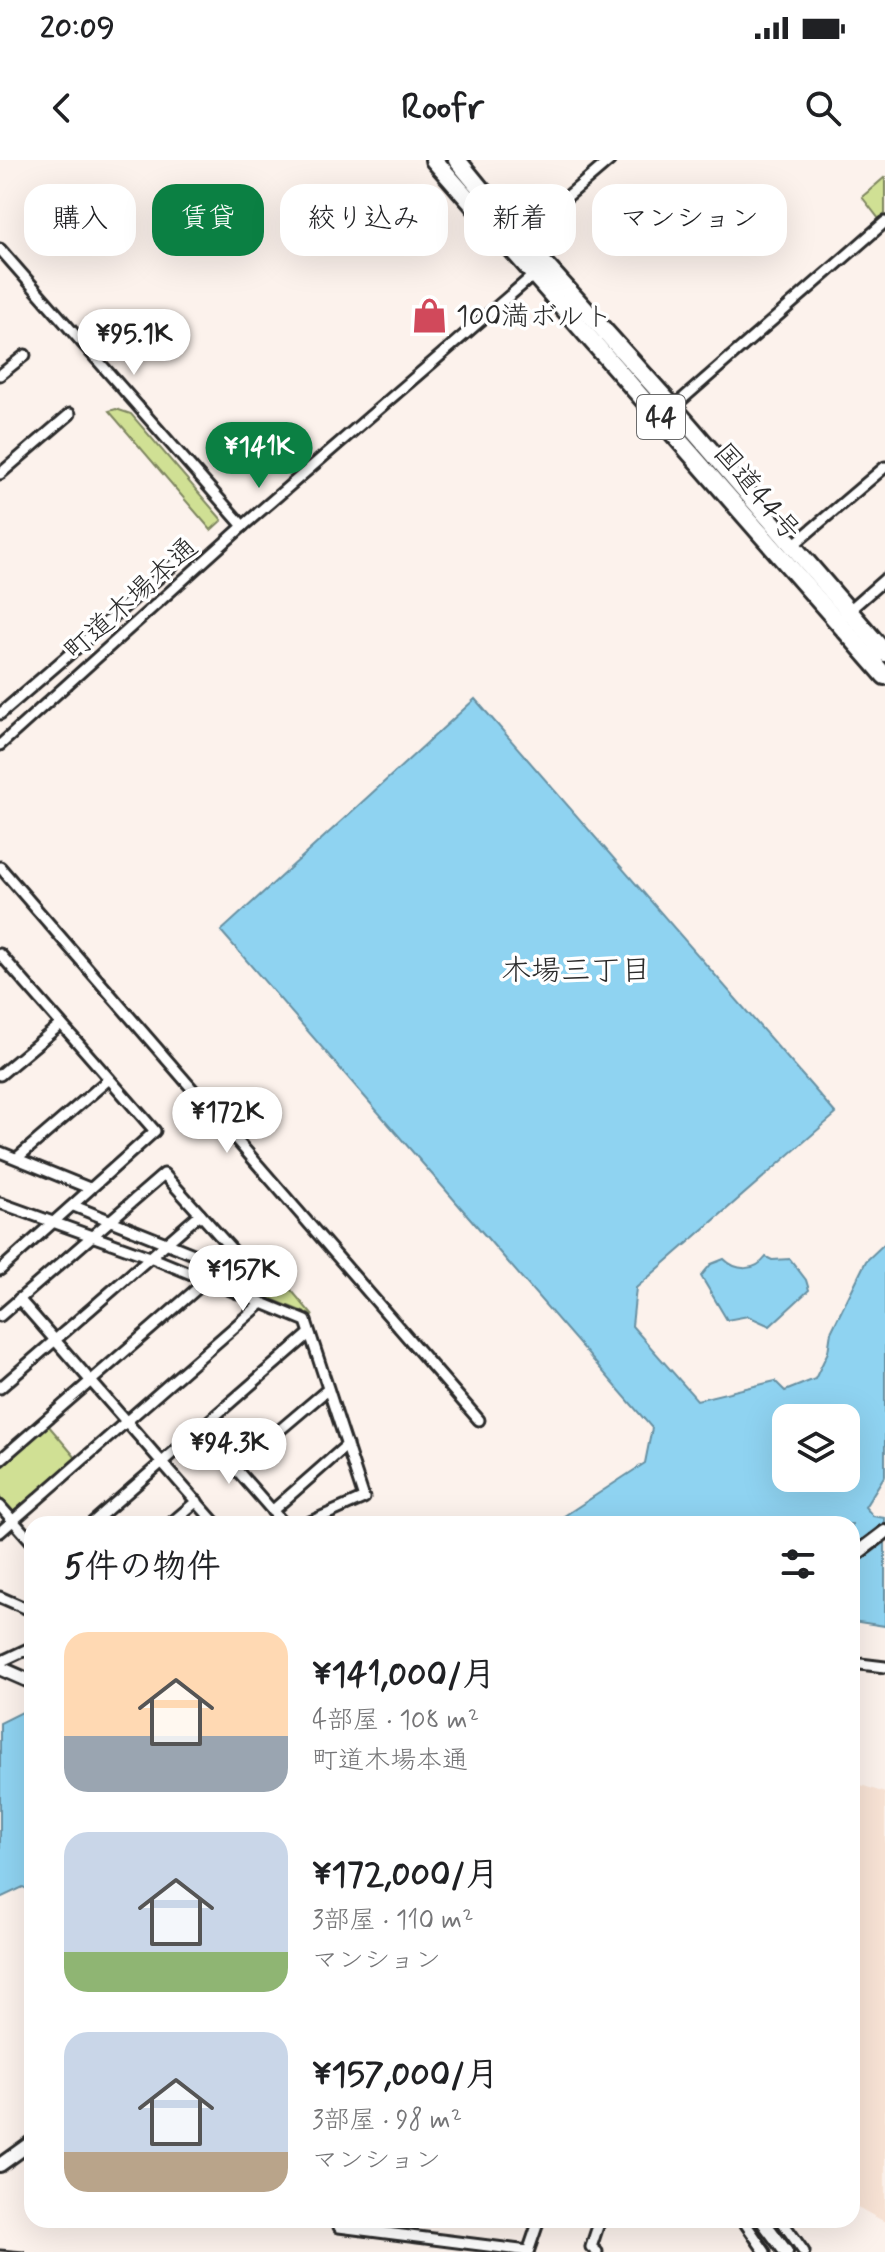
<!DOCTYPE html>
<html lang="ja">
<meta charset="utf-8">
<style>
body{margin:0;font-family:Mynerve,"Klee One",sans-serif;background:#f2f2f2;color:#202124;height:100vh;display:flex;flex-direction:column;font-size:30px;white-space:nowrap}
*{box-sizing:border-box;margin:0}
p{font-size:26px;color:#757577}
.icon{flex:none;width:44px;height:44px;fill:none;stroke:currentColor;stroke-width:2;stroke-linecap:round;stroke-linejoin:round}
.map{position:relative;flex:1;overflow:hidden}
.sheet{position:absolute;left:24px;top:1356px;width:836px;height:712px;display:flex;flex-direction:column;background:#fff;border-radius:24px;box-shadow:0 8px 32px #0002}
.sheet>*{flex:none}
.banner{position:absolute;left:24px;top:24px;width:838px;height:72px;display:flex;gap:16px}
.controls{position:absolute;left:772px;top:1244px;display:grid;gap:16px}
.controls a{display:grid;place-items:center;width:88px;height:88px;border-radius:16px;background:#fff;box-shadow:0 8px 32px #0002;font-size:40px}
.price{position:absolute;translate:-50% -68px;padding:0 18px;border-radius:28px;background:#fff;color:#222;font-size:26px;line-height:52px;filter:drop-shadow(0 2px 4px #0008)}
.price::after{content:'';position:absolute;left:50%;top:48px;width:24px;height:18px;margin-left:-12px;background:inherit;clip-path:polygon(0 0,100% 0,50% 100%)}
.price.current{background:#0b8043;color:#fff}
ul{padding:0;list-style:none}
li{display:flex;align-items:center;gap:24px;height:200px;padding:0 40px}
li span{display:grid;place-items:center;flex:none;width:224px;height:160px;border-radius:24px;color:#555}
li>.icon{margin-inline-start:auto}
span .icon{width:96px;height:96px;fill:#fffc;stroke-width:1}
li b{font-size:34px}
h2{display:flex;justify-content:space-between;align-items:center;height:96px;padding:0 40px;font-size:34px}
.pill{padding:0 28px;border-radius:24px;background:#fff;box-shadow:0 8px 32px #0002;font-size:28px;line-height:72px}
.pill.current{background:#0b8043;color:#fff}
.status{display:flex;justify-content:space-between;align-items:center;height:56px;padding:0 40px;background:#fff;direction:ltr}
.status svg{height:22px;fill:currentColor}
header{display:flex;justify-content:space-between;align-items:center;height:104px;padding:0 40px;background:#fff;font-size:36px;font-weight:700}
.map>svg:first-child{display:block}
.built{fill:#f8e3d5}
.green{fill:#d0e094;stroke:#7e8660;stroke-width:2}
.water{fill:#8fd3f1;stroke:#6790a2;stroke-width:2;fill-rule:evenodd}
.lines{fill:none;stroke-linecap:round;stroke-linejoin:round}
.minor-casing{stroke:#2b2b2b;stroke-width:15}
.tertiary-casing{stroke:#2b2b2b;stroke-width:18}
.trunk-casing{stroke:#2b2b2b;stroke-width:22}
.minor{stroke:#fff;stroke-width:9}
.tertiary{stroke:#fff;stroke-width:12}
.trunk{stroke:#fff;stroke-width:16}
.rail{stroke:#2b2b2b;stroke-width:3}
.labels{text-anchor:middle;stroke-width:7;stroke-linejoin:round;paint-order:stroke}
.shield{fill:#fff;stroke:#6b6b6b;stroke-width:2}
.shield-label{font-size:26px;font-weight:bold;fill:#2b2b2b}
.poi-label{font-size:28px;fill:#2b2b2b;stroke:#fff;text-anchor:start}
.street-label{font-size:28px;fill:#2b2b2b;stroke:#fff}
.neighbourhood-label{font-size:30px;fill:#2b2b2b;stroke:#fff}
</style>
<div class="status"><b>20:09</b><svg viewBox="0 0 49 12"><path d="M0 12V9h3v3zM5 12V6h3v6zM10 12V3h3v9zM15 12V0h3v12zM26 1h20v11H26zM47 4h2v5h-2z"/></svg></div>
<header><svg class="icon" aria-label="back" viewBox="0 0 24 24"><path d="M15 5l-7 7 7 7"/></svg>Roofr<svg class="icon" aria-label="search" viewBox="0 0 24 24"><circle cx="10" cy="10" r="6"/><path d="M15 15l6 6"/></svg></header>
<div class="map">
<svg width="885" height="2092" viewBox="0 0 885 2092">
<rect width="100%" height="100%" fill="#fcf2ec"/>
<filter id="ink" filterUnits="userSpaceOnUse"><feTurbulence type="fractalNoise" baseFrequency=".0125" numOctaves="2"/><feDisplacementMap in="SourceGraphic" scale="16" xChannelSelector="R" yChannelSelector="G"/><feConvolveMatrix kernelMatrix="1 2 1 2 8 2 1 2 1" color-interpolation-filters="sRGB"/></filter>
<g filter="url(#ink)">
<path class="built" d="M 852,1622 L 885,1633 L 885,2062 L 852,2044 Z"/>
<g class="green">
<path d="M 885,17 L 885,54 L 879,59 L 862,37 Z"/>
<path d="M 116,249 L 131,254 L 222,360 L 211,370 L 109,251 Z"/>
<path d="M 255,1087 L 313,1156 L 220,1118 Z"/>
<path d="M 48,1265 L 76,1298 L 13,1352 L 0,1338 L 0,1306 Z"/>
</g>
<g class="water">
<path d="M 475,539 L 836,954 L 636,1128 L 632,1166 L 697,1240 L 775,1221 L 785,1231 L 815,1219 L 828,1192 L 831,1172 L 866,1101 L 885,1083 L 885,1315 L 865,1347 L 873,1356 L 885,1358 L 885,1466 L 852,1461 L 852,1364 L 552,1364 L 645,1303 L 652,1268 L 221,771 ZM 786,1258 L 846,1258 L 846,1318 L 786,1318 Z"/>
<path d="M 766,1097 L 772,1100 L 790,1099 L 806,1120 L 809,1130 L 770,1166 L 748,1156 L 727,1160 L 701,1116 L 711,1104 L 724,1099 C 736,1111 755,1112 766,1097 Z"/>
<path d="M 32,1547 L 32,1732 L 23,1727 L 0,1738 L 0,1563 Z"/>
</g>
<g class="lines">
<defs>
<g id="minor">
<path d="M 520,77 L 610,0"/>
<path d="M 0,89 L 243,366"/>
<path d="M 0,215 L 25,195"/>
<path d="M 671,249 L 885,62"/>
<path d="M 0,314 L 70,254"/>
<path d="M 791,387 L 885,307"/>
<path d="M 845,454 L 885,419"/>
<path d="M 0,554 L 179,400"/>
<path d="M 0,585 L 243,366 L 537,112"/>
<path d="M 0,707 L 479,1260"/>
<path d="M 0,794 L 155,971 L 0,1110"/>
<path d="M 0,915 L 61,864"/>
<path d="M 0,992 L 89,1028"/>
<path d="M 17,998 L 109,919"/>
<path d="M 0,1043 L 150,1097 L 306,1161 L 364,1338 L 305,1364"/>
<path d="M 19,1139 L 216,1364"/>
<path d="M 0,1156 L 164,1014 L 236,1094 L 223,1106 L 74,1046"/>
<path d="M 0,1228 L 200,1054"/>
<path d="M 200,1268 L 284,1364"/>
<path d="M 0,1300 L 223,1106"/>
<path d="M 235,1308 L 327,1230"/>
<path d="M 0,1346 L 32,1382"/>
<path d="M 272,1351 L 347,1285"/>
<path d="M 91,1364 L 309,1174"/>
<path d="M 170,1364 L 197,1341"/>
<path d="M 0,1372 L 262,1143"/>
<path d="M 0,1437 L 32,1451"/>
<path d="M 0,1502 L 32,1487"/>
<path d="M 852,1503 L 885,1507"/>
<path d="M 743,2060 L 765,2092"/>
<path d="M 781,2060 L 804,2092"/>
<path d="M 339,2067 L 528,2091"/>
<path d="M 528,2092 L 539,2060"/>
<path d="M 597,2092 L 591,2087 L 600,2060"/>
</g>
<g id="tertiary">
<path d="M 852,1397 L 885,1372"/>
<path d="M 0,1508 L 32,1522"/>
<path d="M 0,2005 L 32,1982"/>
<path d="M 762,2060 L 786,2092"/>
</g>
<g id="trunk">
<path d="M 434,0 L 885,516"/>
<path d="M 457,0 L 520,77 L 673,247 L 885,493"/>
</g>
</defs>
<use href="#minor" class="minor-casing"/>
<use href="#tertiary" class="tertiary-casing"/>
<use href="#trunk" class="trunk-casing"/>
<use href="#minor" class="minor"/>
<use href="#tertiary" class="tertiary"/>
<use href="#trunk" class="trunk"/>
<path class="rail" d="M 0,2090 L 24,2092"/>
</g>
</g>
<defs>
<symbol id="shop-bare" viewBox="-9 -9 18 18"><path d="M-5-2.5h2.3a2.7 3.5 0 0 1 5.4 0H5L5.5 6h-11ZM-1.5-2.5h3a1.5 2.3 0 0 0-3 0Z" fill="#d1495b" stroke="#fff" stroke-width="2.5" paint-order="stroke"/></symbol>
</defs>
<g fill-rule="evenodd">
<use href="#shop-bare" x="404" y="130" width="51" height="51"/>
</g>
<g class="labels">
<rect class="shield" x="637" y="235" width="48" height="44" rx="6"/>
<g class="shield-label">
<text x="661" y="266">44</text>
</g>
<g class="poi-label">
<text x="456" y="165">100満ボルト</text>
</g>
<g class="street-label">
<text transform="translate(758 331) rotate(50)" y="10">国道44号</text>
<text transform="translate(130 438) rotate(-42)" y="10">町道木場本通</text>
</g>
<g class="neighbourhood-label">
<text x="576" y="820">木場三丁目</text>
</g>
</g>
</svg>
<div class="controls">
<a><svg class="icon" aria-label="layers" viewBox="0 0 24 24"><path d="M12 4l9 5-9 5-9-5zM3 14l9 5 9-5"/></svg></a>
</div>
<b class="price" style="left:134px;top:217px">¥95.1K</b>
<b class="price current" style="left:259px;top:330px">¥141K</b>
<b class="price" style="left:227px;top:995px">¥172K</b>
<b class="price" style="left:243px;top:1153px">¥157K</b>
<b class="price" style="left:229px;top:1326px">¥94.3K</b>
<div class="banner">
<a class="pill">購入</a>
<a class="pill current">賃貸</a>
<a class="pill">絞り込み</a>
<a class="pill">新着</a>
<a class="pill">マンション</a>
</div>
<section class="sheet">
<h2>5件の物件<svg class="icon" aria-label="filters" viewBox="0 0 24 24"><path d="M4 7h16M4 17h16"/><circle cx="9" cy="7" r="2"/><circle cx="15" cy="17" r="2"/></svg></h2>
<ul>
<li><span style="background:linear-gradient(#ffd9b3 65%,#9aa5b1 0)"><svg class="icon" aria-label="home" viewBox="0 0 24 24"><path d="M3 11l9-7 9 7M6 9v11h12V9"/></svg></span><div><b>¥141,000/月</b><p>4部屋 · 108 m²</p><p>町道木場本通</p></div></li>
<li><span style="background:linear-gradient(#c9d6e8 75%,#8fb573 0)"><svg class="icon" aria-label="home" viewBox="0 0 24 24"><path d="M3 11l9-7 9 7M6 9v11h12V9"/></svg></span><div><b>¥172,000/月</b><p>3部屋 · 110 m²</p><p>マンション</p></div></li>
<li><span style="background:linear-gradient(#c9d6e8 75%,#b9a48a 0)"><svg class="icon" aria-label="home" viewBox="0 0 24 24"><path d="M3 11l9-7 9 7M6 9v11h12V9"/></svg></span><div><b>¥157,000/月</b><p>3部屋 · 98 m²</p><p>マンション</p></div></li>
</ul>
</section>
</div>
